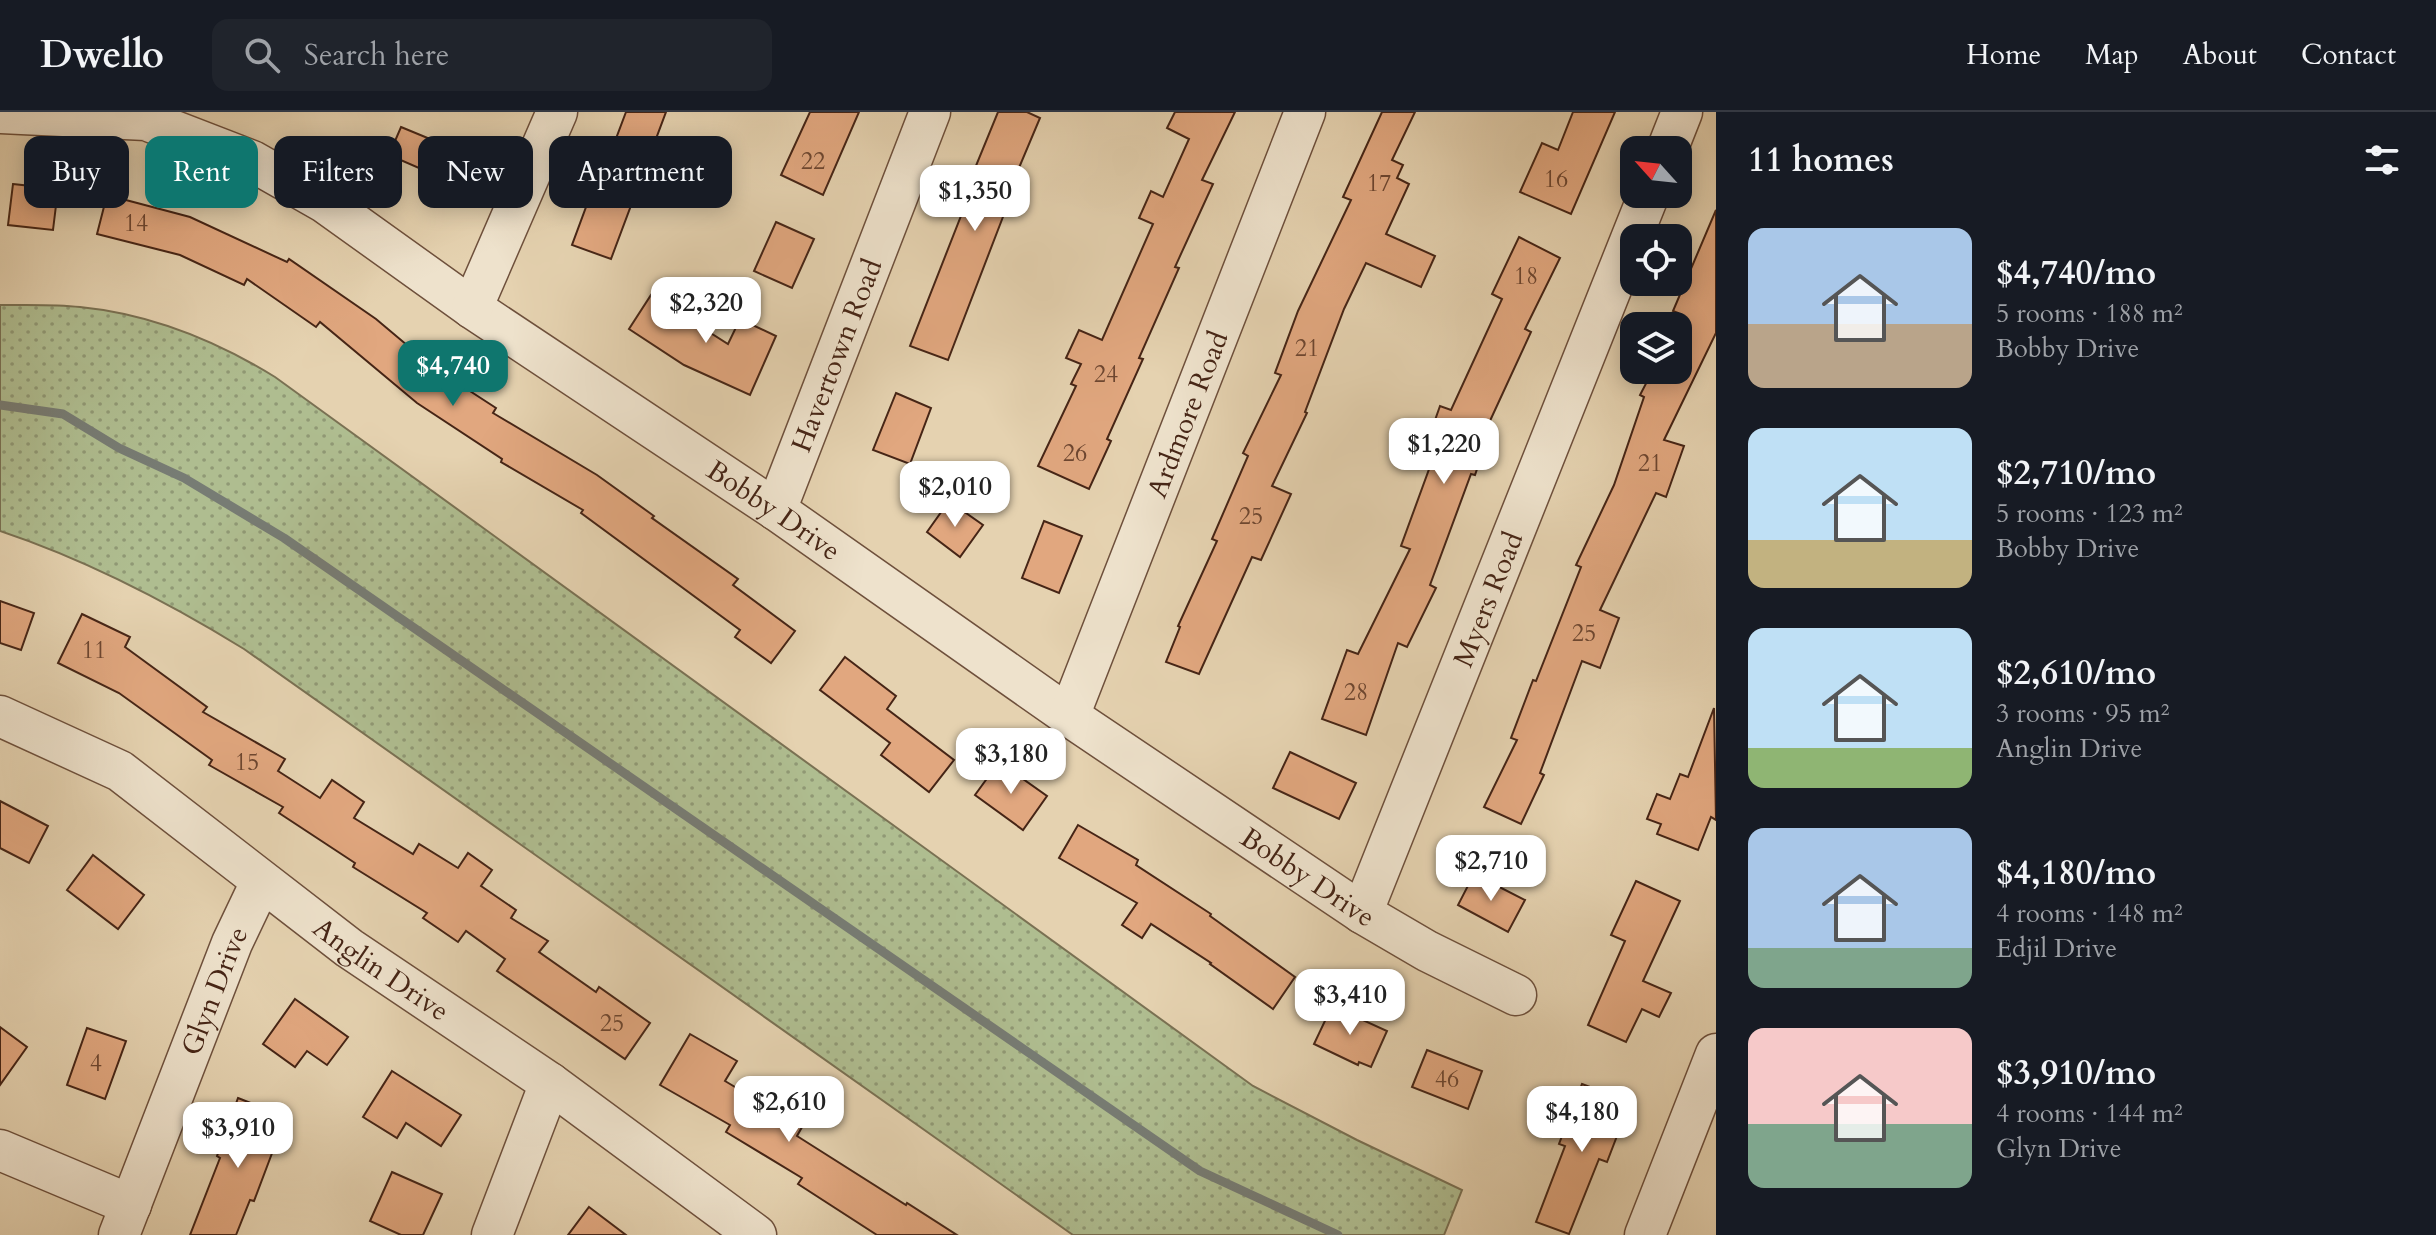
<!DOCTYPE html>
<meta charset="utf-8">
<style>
body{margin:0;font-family:Cardo,serif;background:#20242c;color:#f1f3f6;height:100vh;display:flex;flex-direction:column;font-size:30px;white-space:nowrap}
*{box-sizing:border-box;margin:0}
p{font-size:26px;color:#9ea1a6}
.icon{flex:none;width:44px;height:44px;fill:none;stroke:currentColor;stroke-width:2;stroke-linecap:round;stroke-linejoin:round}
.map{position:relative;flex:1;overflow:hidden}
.panel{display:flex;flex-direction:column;background:#171b24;width:720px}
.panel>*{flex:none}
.banner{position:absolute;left:24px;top:24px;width:760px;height:72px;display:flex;gap:16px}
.needle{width:52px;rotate:297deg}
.fabs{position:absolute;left:1620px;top:24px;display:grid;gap:16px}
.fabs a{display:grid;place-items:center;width:72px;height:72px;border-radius:16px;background:#171b24;box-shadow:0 4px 20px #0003;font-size:40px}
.price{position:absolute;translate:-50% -68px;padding:0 18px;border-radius:16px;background:#fff;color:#222;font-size:26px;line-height:52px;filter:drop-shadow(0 2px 4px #0008)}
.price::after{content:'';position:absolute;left:50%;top:48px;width:24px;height:18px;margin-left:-12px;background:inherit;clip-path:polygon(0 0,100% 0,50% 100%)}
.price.selected{background:#0f766e;color:#fff}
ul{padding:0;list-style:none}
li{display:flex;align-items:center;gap:24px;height:200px;padding:0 32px}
li span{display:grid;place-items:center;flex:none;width:224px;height:160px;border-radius:16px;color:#555}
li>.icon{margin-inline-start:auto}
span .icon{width:96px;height:96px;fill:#fffc;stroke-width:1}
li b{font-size:34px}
h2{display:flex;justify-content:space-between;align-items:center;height:96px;padding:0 32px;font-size:34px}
.pill{padding:0 28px;border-radius:16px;background:#171b24;box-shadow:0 4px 20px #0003;font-size:28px;line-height:72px}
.pill.selected{background:#0f766e;color:#fff}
header{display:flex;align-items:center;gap:48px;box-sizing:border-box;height:112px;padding:0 40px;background:#171b24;border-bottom:2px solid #363941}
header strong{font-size:38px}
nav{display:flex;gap:44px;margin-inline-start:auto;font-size:28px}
.search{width:560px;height:72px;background:#20242c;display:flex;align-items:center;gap:20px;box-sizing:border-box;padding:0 28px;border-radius:16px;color:#9ea1a6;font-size:30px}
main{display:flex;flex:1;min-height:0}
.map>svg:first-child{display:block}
.park{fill:url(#park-dots);stroke:#7a7153;stroke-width:2}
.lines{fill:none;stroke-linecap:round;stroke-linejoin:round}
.stream{stroke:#777c74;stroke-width:9}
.building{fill:#e1a77f;stroke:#462516;stroke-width:2}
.minor-casing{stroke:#6e503c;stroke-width:43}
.minor{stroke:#eee2cc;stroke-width:40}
.labels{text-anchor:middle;stroke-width:6;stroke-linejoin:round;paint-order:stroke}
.number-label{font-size:24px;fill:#6d4630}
.street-label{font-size:28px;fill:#462516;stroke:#eee2cc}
</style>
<header>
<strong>Dwello</strong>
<div class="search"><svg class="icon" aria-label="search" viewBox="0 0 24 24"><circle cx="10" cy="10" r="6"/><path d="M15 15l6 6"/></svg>Search here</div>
<nav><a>Home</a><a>Map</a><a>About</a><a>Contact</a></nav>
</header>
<main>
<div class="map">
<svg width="1716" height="1123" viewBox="0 0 1716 1123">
<defs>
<pattern id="park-dots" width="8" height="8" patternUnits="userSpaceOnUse" patternTransform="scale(2)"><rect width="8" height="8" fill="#afbd90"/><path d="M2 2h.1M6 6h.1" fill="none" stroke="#909975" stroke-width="1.8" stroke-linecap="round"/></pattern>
</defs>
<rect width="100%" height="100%" fill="#e5d2b0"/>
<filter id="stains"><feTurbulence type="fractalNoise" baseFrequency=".0025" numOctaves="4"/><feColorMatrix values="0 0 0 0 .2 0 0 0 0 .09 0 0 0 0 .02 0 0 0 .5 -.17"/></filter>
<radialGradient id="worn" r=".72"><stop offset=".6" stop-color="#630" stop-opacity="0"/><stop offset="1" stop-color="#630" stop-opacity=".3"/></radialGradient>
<path class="park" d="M 0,193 C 27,193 54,192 80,195 C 151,202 215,228 275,265 L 1253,974 L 1357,1028 L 1462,1078 L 1444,1123 L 1073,1123 L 244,537 C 166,489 87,448 0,419 Z"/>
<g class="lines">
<path class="stream" d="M 0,293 L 63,302 L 119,336 L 184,366 L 284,426 L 1200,1059 L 1338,1123"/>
</g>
<g class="building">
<path d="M 626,0 L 666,0 L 611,147 L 572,133 L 599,60 L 603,61 Z"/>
<path d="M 810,0 L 859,0 L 823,83 L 781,63 Z"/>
<path d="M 998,0 L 1027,0 L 1040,6 L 1002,96 L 1006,97 L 948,248 L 910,234 L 977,63 L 973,61 Z"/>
<path d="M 1175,0 L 1235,0 L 1202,68 L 1213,72 L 1175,155 L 1179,156 L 1139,246 L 1143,247 L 1107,327 L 1111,329 L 1089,377 L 1038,354 L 1076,274 L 1071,272 L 1081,252 L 1066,246 L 1079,218 L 1102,228 L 1153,112 L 1139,106 L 1151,79 L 1163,85 L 1189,27 L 1167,16 Z"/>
<path d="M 1382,0 L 1415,0 L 1392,48 L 1403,53 L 1397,66 L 1409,72 L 1386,122 L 1435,144 L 1421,175 L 1366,151 L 1344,197 L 1305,300 L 1307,301 L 1272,374 L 1291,382 L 1261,448 L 1252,445 L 1199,562 L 1166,550 L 1180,515 L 1178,514 L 1217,429 L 1212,427 L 1248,344 L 1243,341 L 1281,263 L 1275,261 L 1298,199 L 1351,88 L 1343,85 Z"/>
<path d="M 1573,0 L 1615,0 L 1571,102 L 1520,80 L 1542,31 L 1558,38 Z"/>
<path d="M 401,15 L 464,41 L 451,70 L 389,43 Z"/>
<path d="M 13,72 L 58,77 L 53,118 L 8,113 Z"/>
<path d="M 107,83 L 190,105 L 287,150 L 289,147 L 376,207 L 433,255 L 496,296 L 493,301 L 597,363 L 654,404 L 652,406 L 738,467 L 733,473 L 795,519 L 771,551 L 735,525 L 740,518 L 581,401 L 583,398 L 501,350 L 502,347 L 417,291 L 320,210 L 316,215 L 247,167 L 244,173 L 180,143 L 97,122 Z"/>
<path d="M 1716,98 L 1716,221 L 1664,328 L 1684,334 L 1666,385 L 1656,381 L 1600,498 L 1619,506 L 1600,556 L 1582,549 L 1540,661 L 1544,663 L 1521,712 L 1484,695 L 1517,628 L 1511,626 L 1533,568 L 1536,569 L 1581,455 L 1576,453 L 1614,373 L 1644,285 L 1640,283 L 1653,258 L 1678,258 L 1678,201 L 1673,199 Z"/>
<path d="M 776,110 L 814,127 L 792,176 L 754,159 Z"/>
<path d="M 1519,125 L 1560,146 L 1525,217 L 1531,220 L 1489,311 L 1492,312 L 1475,363 L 1471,362 L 1430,473 L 1436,476 L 1407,535 L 1398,531 L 1366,623 L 1322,607 L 1347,538 L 1358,542 L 1410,437 L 1401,434 L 1432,349 L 1422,345 L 1440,294 L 1451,298 L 1502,187 L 1492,182 Z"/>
<path d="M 651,183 L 728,232 L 740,207 L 776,224 L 750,283 L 684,253 L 629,217 Z"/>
<path d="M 896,281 L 931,296 L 910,352 L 873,338 Z"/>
<path d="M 949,389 L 983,413 L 960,445 L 927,420 Z"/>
<path d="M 1044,409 L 1082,424 L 1059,481 L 1022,466 Z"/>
<path d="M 0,489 L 34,501 L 21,538 L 0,531 Z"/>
<path d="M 82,502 L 130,525 L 125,535 L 207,595 L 203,600 L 285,647 L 278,659 L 320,686 L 332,668 L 364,690 L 354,706 L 413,742 L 419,732 L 458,756 L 468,741 L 492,758 L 481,774 L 516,798 L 511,806 L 548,829 L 539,840 L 596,880 L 599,875 L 650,911 L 625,947 L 497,859 L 505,847 L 466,819 L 458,830 L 423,806 L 427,801 L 353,755 L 355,751 L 279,701 L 283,695 L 209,653 L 212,648 L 119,581 L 58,551 Z"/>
<path d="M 845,545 L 896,584 L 887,597 L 954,648 L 929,680 L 881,643 L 890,631 L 820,578 Z"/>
<path d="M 1714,596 L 1716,708 L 1711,705 L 1698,738 L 1657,722 L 1661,712 L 1647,707 L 1657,682 L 1670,687 L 1680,662 L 1688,665 Z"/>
<path d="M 1290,640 L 1356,671 L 1339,707 L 1273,676 Z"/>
<path d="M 999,650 L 1047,684 L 1023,718 L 975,683 Z"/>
<path d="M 0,689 L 48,714 L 29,751 L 0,736 Z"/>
<path d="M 1078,713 L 1138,748 L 1136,753 L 1211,802 L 1210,804 L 1295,865 L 1273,897 L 1210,852 L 1211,851 L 1151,812 L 1142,826 L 1122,813 L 1137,791 L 1059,746 Z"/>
<path d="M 93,743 L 144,783 L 118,817 L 67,778 Z"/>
<path d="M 1474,762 L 1525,788 L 1508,820 L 1458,793 Z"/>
<path d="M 1636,769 L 1680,789 L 1643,869 L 1671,881 L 1659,905 L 1642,897 L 1626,930 L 1588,913 L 1625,829 L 1611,823 Z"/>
<path d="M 295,887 L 348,925 L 327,953 L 307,939 L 295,955 L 263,932 Z"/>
<path d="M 1332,894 L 1387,919 L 1371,955 L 1359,950 L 1358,953 L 1314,932 Z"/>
<path d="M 0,915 L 27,935 L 0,973 Z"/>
<path d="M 87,916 L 126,929 L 105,987 L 67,973 Z"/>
<path d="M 690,922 L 737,949 L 725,969 L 802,1015 L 797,1024 L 906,1093 L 907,1091 L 957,1123 L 877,1123 L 798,1072 L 802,1066 L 726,1020 L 730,1013 L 660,973 Z"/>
<path d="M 1427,938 L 1482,959 L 1468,997 L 1412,975 Z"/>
<path d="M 392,959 L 461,1003 L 441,1034 L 406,1011 L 397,1026 L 363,1005 Z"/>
<path d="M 1582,972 L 1630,990 L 1607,1050 L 1599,1047 L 1569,1122 L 1536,1110 L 1565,1034 L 1559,1032 Z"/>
<path d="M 238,986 L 276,1001 L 270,1017 L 280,1020 L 254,1089 L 250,1088 L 236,1123 L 190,1123 L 220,1046 L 217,1044 Z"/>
<path d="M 392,1060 L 442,1082 L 423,1123 L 401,1123 L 370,1109 Z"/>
<path d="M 589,1095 L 626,1123 L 568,1123 Z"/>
</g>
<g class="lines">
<defs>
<g id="minor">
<path id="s1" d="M 0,1 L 146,8 L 252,49 L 324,90 L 472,196 L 776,398 L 1069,604 L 1362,801 L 1427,839 L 1516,883"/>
<path d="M 1667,38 L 1682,0"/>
<path d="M 472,196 L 557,0"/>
<path id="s2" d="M 776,398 L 930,0"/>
<path id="s3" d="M 0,604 L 120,659 L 349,836 L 550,971 L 756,1123"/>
<path id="s4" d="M 1069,604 L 1305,0"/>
<path id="s5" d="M 1362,801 L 1649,82"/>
<path d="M 0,1038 L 131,1093"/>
<path id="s6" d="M 119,1123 L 232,831 L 261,770"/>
<path d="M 492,1123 L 550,971"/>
<path d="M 1645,1123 L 1716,942"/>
</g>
</defs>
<use href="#minor" class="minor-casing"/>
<use href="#minor" class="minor"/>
</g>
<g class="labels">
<g class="number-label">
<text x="813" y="57">22</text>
<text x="1556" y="75">16</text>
<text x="1379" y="79">17</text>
<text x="136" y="119">14</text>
<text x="1526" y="172">18</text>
<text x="1307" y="244">21</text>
<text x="1106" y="270">24</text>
<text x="1075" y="349">26</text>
<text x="1650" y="359">21</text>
<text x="1251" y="412">25</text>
<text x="1584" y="529">25</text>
<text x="94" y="546">11</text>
<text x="1356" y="588">28</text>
<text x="247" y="658">15</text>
<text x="612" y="919">25</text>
<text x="96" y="959">4</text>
<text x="1447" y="975">46</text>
</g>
<g class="street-label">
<text dy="10" stroke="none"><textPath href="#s2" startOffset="166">Havertown Road</textPath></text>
<text dy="10" stroke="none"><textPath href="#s4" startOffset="324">Ardmore Road</textPath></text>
<text dy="10" stroke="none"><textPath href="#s1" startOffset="888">Bobby Drive</textPath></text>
<text dy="10" stroke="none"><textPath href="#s5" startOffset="338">Myers Road</textPath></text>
<text dy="10" stroke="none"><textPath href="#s1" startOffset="1536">Bobby Drive</textPath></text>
<text dy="10" stroke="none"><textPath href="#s3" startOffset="460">Anglin Drive</textPath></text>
<text dy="10" stroke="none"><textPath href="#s6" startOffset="262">Glyn Drive</textPath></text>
</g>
</g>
<rect width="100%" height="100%" filter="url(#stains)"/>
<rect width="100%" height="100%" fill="url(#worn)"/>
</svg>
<div class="fabs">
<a><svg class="needle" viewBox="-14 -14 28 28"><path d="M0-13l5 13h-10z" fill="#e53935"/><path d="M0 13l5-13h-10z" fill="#9ea1a6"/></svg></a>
<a><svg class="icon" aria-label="locate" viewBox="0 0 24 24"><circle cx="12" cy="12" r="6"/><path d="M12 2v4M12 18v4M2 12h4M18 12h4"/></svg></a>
<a><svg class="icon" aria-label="layers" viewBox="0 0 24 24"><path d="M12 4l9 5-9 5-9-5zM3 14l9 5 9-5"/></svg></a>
</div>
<b class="price" style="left:975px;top:121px">$1,350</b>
<b class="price" style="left:706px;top:233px">$2,320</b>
<b class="price selected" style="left:453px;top:296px">$4,740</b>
<b class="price" style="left:1444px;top:374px">$1,220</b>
<b class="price" style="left:955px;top:417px">$2,010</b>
<b class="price" style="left:1011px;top:684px">$3,180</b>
<b class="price" style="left:1491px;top:791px">$2,710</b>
<b class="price" style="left:1350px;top:925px">$3,410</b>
<b class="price" style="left:789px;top:1032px">$2,610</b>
<b class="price" style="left:1582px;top:1042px">$4,180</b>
<b class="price" style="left:238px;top:1058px">$3,910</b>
<div class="banner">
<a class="pill">Buy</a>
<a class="pill selected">Rent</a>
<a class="pill">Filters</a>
<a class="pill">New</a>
<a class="pill">Apartment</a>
</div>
</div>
<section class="panel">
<h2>11 homes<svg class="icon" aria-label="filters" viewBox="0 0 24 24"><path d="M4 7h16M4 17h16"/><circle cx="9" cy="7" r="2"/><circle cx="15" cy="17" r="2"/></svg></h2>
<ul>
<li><span style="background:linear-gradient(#a9c7e8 60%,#b9a48a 0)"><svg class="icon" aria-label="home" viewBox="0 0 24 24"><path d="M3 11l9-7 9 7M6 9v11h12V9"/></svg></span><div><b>$4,740/mo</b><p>5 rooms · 188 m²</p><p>Bobby Drive</p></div></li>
<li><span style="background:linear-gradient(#bfe0f5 70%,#c2b280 0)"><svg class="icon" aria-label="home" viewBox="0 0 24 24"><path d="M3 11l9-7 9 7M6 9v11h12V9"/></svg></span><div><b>$2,710/mo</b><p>5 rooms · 123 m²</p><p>Bobby Drive</p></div></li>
<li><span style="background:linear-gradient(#bfe0f5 75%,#8fb573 0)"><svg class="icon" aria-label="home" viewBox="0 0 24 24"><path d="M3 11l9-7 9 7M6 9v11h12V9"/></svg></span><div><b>$2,610/mo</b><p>3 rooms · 95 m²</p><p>Anglin Drive</p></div></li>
<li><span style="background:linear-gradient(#a9c7e8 75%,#7fa58c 0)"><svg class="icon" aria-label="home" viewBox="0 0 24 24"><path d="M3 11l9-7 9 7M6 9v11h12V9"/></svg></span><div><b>$4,180/mo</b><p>4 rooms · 148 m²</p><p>Edjil Drive</p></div></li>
<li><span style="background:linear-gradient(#f6c9c9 60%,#7fa58c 0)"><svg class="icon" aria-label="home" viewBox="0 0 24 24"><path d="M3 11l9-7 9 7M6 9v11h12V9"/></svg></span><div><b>$3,910/mo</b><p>4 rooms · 144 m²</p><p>Glyn Drive</p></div></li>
</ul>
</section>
</main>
